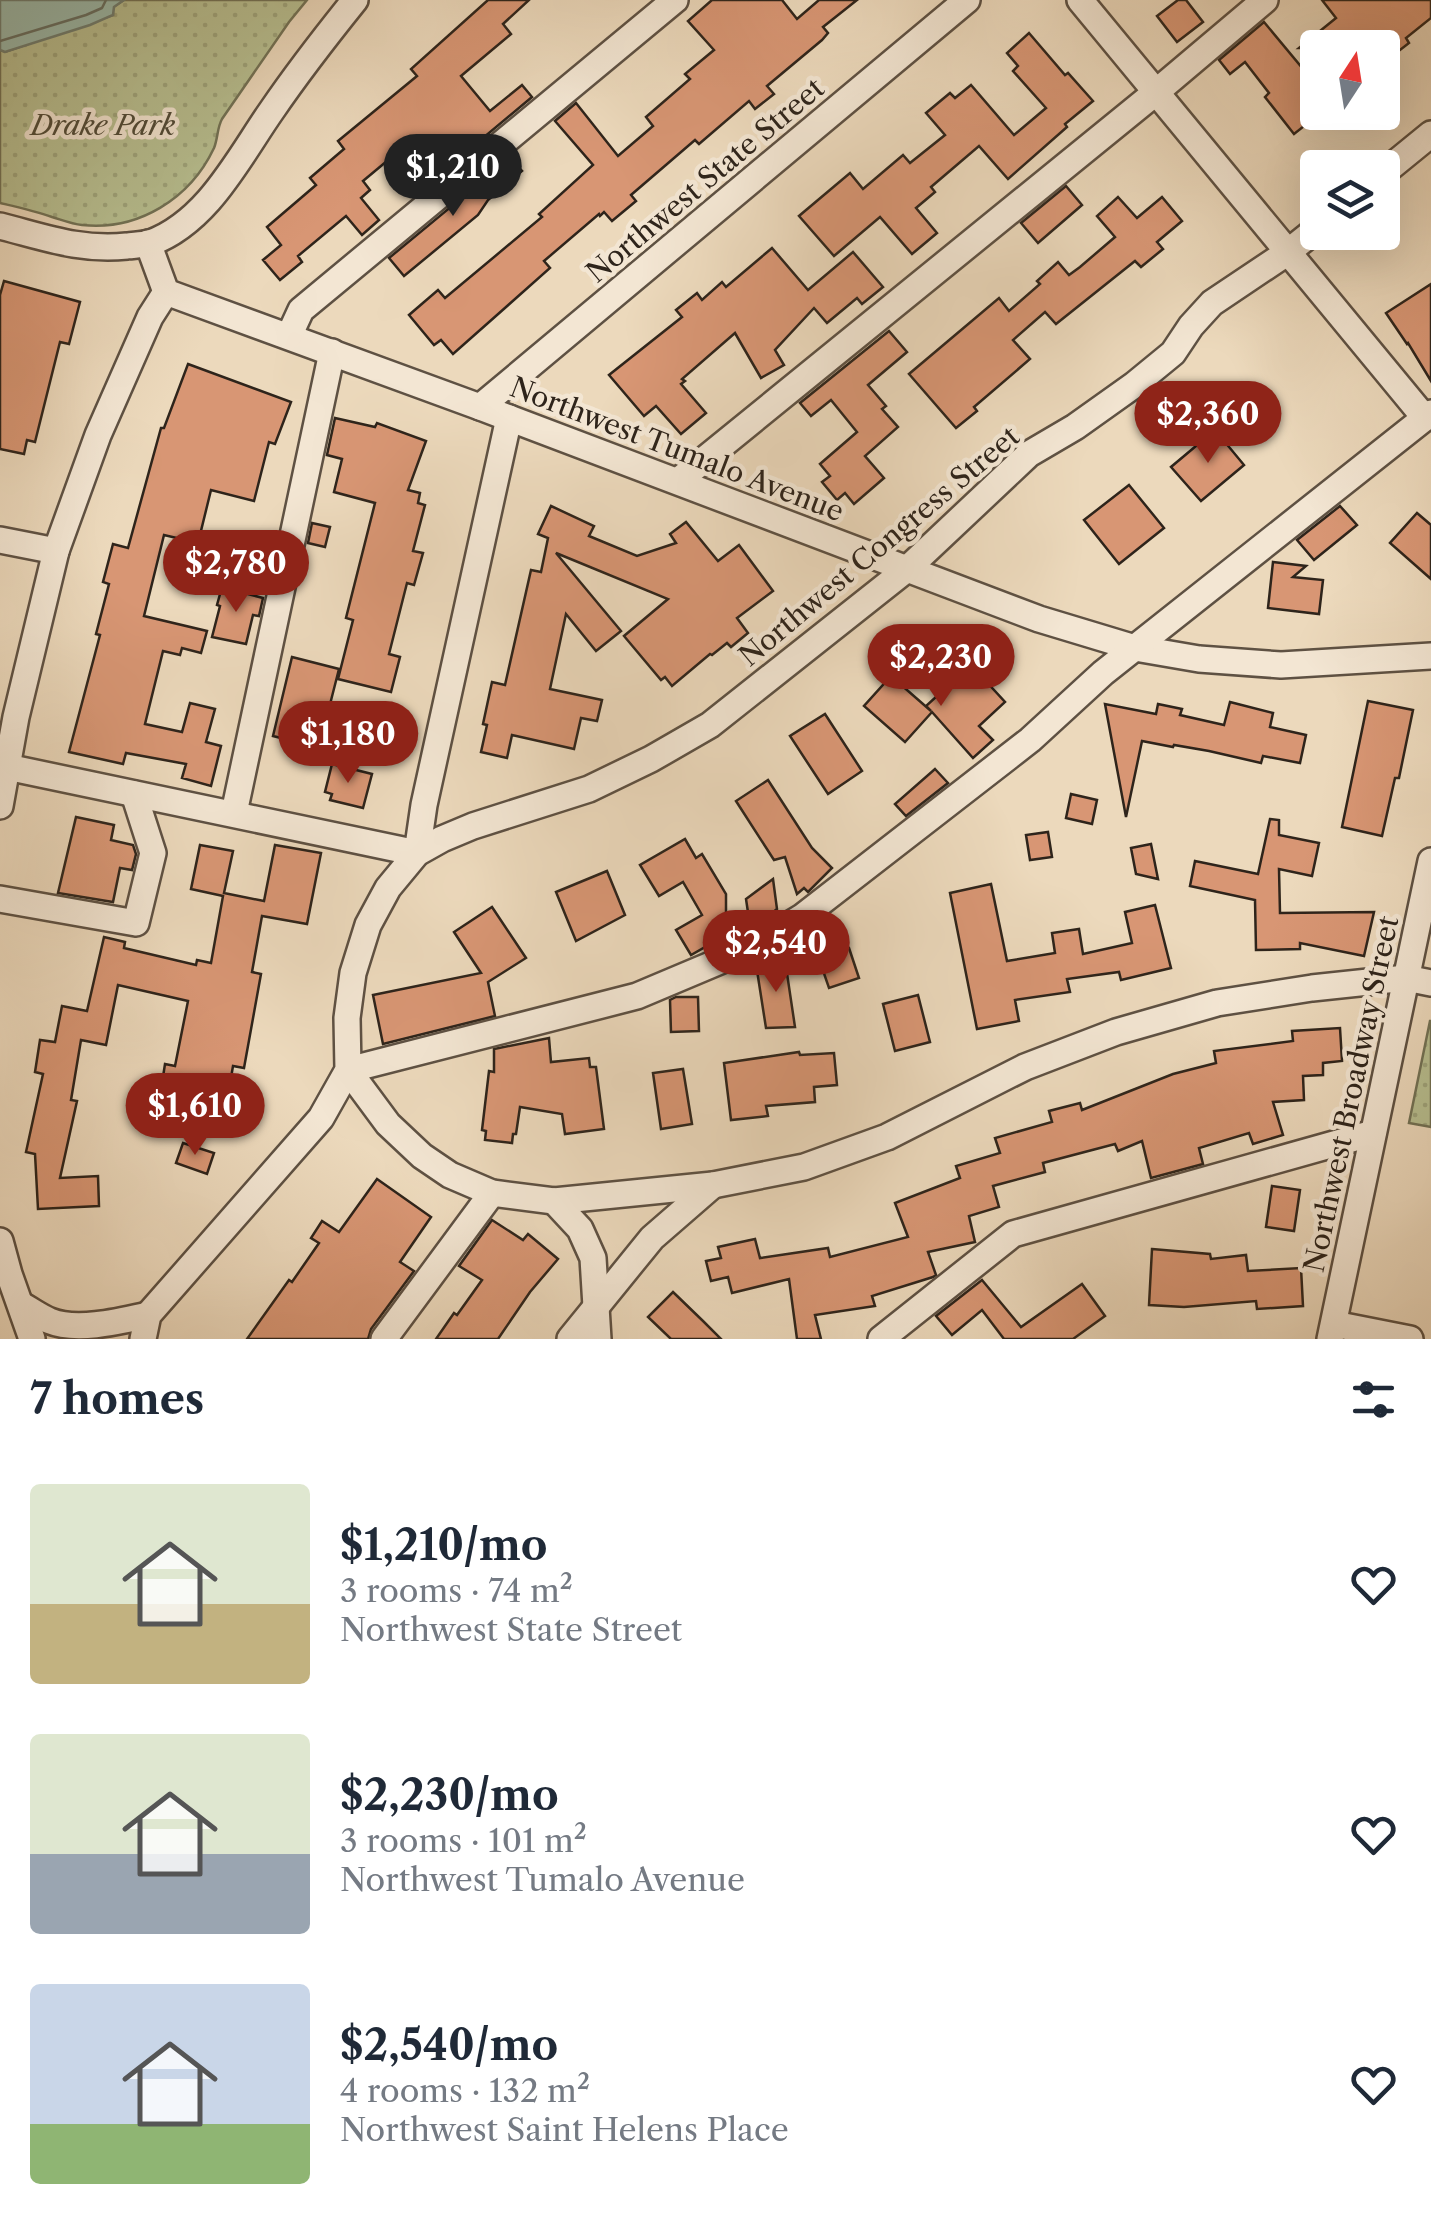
<!DOCTYPE html>
<meta charset="utf-8">
<style>
body{margin:0;font-family:"Libre Caslon Text",serif;background:#f2f2f3;color:#1f2937;height:100vh;display:flex;flex-direction:column;font-size:38px;white-space:nowrap}
*{box-sizing:border-box;margin:0}
p{font-size:32px;color:#747a83}
.icon{flex:none;width:55px;height:55px;fill:none;stroke:currentColor;stroke-width:2;stroke-linecap:round;stroke-linejoin:round}
.map{position:relative;height:1339px;overflow:hidden}
.sheet{display:flex;flex-direction:column;background:#fff;flex:1}
.sheet>*{flex:none}
.needle{width:65px;rotate:12deg}
.buttons{position:absolute;left:1300px;top:30px;display:grid;gap:20px}
.buttons a{display:grid;place-items:center;width:100px;height:100px;border-radius:10px;background:#fff;box-shadow:0 10px 40px #0002;font-size:50px}
.price{position:absolute;translate:-50% -85px;padding:0 22px;border-radius:35px;background:#8f2418;color:#fff;font-size:32px;line-height:65px;filter:drop-shadow(0 2px 5px #0008)}
.price::after{content:'';position:absolute;left:50%;top:60px;width:30px;height:22px;margin-left:-15px;background:inherit;clip-path:polygon(0 0,100% 0,50% 100%)}
.price.active{background:#222;color:#fff}
ul{padding:0;list-style:none}
li{display:flex;align-items:center;gap:30px;height:250px;padding:0 30px}
li span{display:grid;place-items:center;flex:none;width:280px;height:200px;border-radius:10px;color:#555}
li>.icon{margin-inline-start:auto}
span .icon{width:120px;height:120px;fill:#fffc;stroke-width:1}
li b{font-size:42px}
h2{display:flex;justify-content:space-between;align-items:center;height:120px;padding:0 30px;font-size:42px}
.map>svg:first-child{display:block}
.grass{fill:url(#grass-dots);stroke:#727256;stroke-width:2.5}
.water{fill:#99baac;stroke:#6e7e72;stroke-width:2.5}
.lines{fill:none;stroke-linecap:round;stroke-linejoin:round}
.shore{stroke:#646f64;stroke-width:2.5}
.building{fill:#d89674;stroke:#2e241b;stroke-width:2.5}
.minor-casing{stroke:#5e5143;stroke-width:30}
.minor{stroke:#f3e6d3;stroke-width:25}
.labels{text-anchor:middle;stroke-width:9;stroke-linejoin:round;paint-order:stroke}
.park-label{font-size:28px;font-style:italic;fill:#504b38;stroke:#f3e6d3}
.street-label{font-size:28px;fill:#2e241b;stroke:#f3e6d3}
</style>
<div class="map">
<svg width="1431" height="1339" viewBox="0 0 1431 1339">
<defs>
<pattern id="grass-dots" width="8" height="8" patternUnits="userSpaceOnUse" patternTransform="scale(2.5)"><rect width="8" height="8" fill="#b7bf91"/><path d="M2 2h.1M6 6h.1" fill="none" stroke="#9ea47c" stroke-width="1.8" stroke-linecap="round"/></pattern>
</defs>
<rect width="100%" height="100%" fill="#ecd9bc"/>
<filter id="stains"><feTurbulence type="fractalNoise" baseFrequency=".002" numOctaves="4"/><feColorMatrix values="0 0 0 0 .2 0 0 0 0 .09 0 0 0 0 .02 0 0 0 .5 -.17"/></filter>
<radialGradient id="worn" r=".72"><stop offset=".6" stop-color="#630" stop-opacity="0"/><stop offset="1" stop-color="#630" stop-opacity=".3"/></radialGradient>
<g class="grass">
<path d="M 124,0 L 307,0 L 289,22 L 222,119 C 217,128 218,138 214,148 C 190,199 138,231 82,225 C 72,224 62,220 52,217 C 35,211 17,207 0,203 L 0,50 L 5,52 L 113,15 L 113,7 Z"/>
<path d="M 1430,1021 L 1431,1021 L 1431,1127 L 1409,1123 Z"/>
</g>
<path class="water" d="M 0,0 L 124,0 L 114,7 L 113,15 L 90,25 L 5,52 L 0,50 Z"/>
<g class="lines">
<path class="shore" d="M 0,41 L 86,15 L 102,8 L 106,0"/>
</g>
<g class="building">
<path d="M 488,0 L 529,0 L 503,24 L 511,34 L 461,76 L 490,111 L 522,85 L 532,97 L 446,169 L 417,136 L 363,181 L 370,190 L 361,198 L 379,220 L 362,235 L 346,216 L 298,256 L 302,262 L 280,280 L 263,260 L 281,245 L 267,227 L 316,185 L 310,178 L 344,149 L 338,141 L 417,76 L 411,69 Z"/>
<path d="M 712,0 L 782,0 L 797,19 L 819,0 L 857,0 L 823,27 L 828,33 L 822,40 L 767,86 L 774,94 L 755,109 L 749,101 L 699,144 L 695,140 L 631,195 L 636,201 L 612,221 L 604,212 L 600,216 L 599,214 L 544,261 L 550,268 L 453,354 L 441,340 L 434,345 L 409,315 L 438,290 L 445,298 L 542,217 L 539,214 L 593,165 L 555,121 L 576,103 L 618,156 L 653,126 L 646,117 L 690,79 L 685,74 L 714,50 L 688,21 Z"/>
<path d="M 1178,0 L 1186,0 L 1203,22 L 1177,42 L 1157,16 Z"/>
<path d="M 1322,0 L 1431,0 L 1431,18 L 1406,38 L 1409,43 L 1382,64 L 1382,48 L 1299,48 L 1336,18 Z"/>
<path d="M 1264,22 L 1318,87 L 1318,115 L 1294,134 L 1265,97 L 1269,93 L 1245,62 L 1230,74 L 1219,60 Z"/>
<path d="M 1029,33 L 1065,75 L 1068,73 L 1093,101 L 1065,124 L 1067,127 L 1008,179 L 979,146 L 931,187 L 935,192 L 916,208 L 937,233 L 912,254 L 880,217 L 834,256 L 799,216 L 850,173 L 863,189 L 903,155 L 910,163 L 945,135 L 926,113 L 950,93 L 955,98 L 971,85 L 1014,135 L 1046,108 L 1013,71 L 1018,66 L 1007,53 Z"/>
<path d="M 510,158 L 522,171 L 488,200 L 478,215 L 404,276 L 389,258 Z"/>
<path d="M 1066,186 L 1082,205 L 1038,243 L 1021,223 Z"/>
<path d="M 1118,197 L 1137,218 L 1162,197 L 1182,221 L 1157,242 L 1163,249 L 1141,267 L 1135,261 L 1056,324 L 1045,312 L 1013,340 L 1030,359 L 974,407 L 977,411 L 956,428 L 909,374 L 999,298 L 1009,311 L 1040,284 L 1037,281 L 1058,262 L 1069,275 L 1080,267 L 1115,237 L 1097,216 Z"/>
<path d="M 772,248 L 808,290 L 853,252 L 883,287 L 862,304 L 857,298 L 827,323 L 814,308 L 775,350 L 784,365 L 761,378 L 735,333 L 682,379 L 685,381 L 681,384 L 706,413 L 681,434 L 656,406 L 644,416 L 609,375 L 682,317 L 676,310 L 697,293 L 702,300 L 722,282 L 726,287 Z"/>
<path d="M 4,281 L 80,302 L 69,344 L 60,342 L 35,442 L 27,440 L 24,454 L 0,449 L 0,295 Z"/>
<path d="M 1431,284 L 1431,381 L 1408,343 L 1407,344 L 1386,313 Z"/>
<path d="M 889,331 L 907,352 L 868,385 L 886,406 L 882,409 L 898,427 L 865,456 L 884,478 L 854,504 L 845,493 L 837,500 L 822,482 L 830,476 L 820,464 L 857,432 L 831,400 L 811,416 L 800,403 Z"/>
<path d="M 188,364 L 291,402 L 275,444 L 269,442 L 254,501 L 211,490 L 198,543 L 164,535 L 144,616 L 207,631 L 201,653 L 182,648 L 180,655 L 163,651 L 145,724 L 182,732 L 190,703 L 215,709 L 206,742 L 221,746 L 211,786 L 182,778 L 186,764 L 126,753 L 123,764 L 69,752 L 100,635 L 96,634 L 109,584 L 103,582 L 113,544 L 128,548 L 161,428 L 164,428 Z"/>
<path d="M 335,418 L 375,427 L 377,423 L 426,441 L 408,490 L 420,493 L 418,503 L 425,505 L 413,551 L 423,553 L 414,585 L 407,583 L 389,654 L 400,657 L 391,692 L 338,679 L 353,620 L 346,618 L 375,503 L 334,492 L 342,459 L 327,455 Z"/>
<path d="M 1215,430 L 1244,465 L 1201,501 L 1171,467 Z"/>
<path d="M 1129,485 L 1164,528 L 1119,564 L 1084,520 Z"/>
<path d="M 551,506 L 594,526 L 589,536 L 637,556 L 676,543 L 670,534 L 686,522 L 718,561 L 739,545 L 773,591 L 737,618 L 748,633 L 731,647 L 727,643 L 712,655 L 710,654 L 672,686 L 665,677 L 661,680 L 624,636 L 668,599 L 556,553 L 621,631 L 596,651 L 566,614 L 550,689 L 602,700 L 597,721 L 581,718 L 574,749 L 512,735 L 507,758 L 481,752 L 487,725 L 483,724 L 492,682 L 505,685 L 531,570 L 541,572 L 548,538 L 538,534 Z"/>
<path d="M 1340,506 L 1357,525 L 1314,560 L 1297,540 Z"/>
<path d="M 1417,513 L 1431,525 L 1431,579 L 1390,543 Z"/>
<path d="M 312,523 L 330,527 L 325,547 L 308,543 Z"/>
<path d="M 1273,562 L 1306,566 L 1293,577 L 1323,580 L 1319,614 L 1268,608 Z"/>
<path d="M 222,587 L 263,598 L 259,616 L 253,615 L 246,644 L 212,637 L 220,606 L 217,605 Z"/>
<path d="M 292,657 L 339,669 L 325,724 L 351,731 L 346,754 L 273,736 Z"/>
<path d="M 971,665 L 1005,702 L 979,726 L 993,740 L 973,758 L 932,712 L 905,742 L 864,706 L 891,676 L 931,711 L 926,706 Z"/>
<path d="M 1368,701 L 1413,710 L 1399,778 L 1395,778 L 1382,836 L 1342,827 Z"/>
<path d="M 1230,702 L 1273,713 L 1270,727 L 1306,735 L 1300,763 L 1263,756 L 1261,763 L 1209,751 L 1174,745 L 1173,747 L 1142,741 L 1126,817 L 1105,704 L 1156,714 L 1158,704 L 1182,709 L 1180,715 L 1224,725 Z"/>
<path d="M 825,714 L 862,771 L 828,794 L 790,736 Z"/>
<path d="M 332,764 L 372,774 L 363,808 L 330,800 L 332,794 L 325,792 Z"/>
<path d="M 935,769 L 948,783 L 906,816 L 895,804 Z"/>
<path d="M 768,780 L 812,848 L 832,868 L 808,892 L 804,888 L 797,894 L 785,857 L 774,860 L 736,801 Z"/>
<path d="M 1071,794 L 1097,800 L 1092,824 L 1066,818 Z"/>
<path d="M 76,817 L 114,825 L 111,840 L 133,845 L 136,854 L 132,870 L 120,868 L 113,902 L 58,893 Z"/>
<path d="M 1270,819 L 1279,820 L 1279,835 L 1319,843 L 1312,876 L 1279,869 L 1280,913 L 1374,912 L 1364,956 L 1300,943 L 1300,949 L 1256,950 L 1255,900 L 1190,886 L 1195,861 L 1258,874 Z"/>
<path d="M 1048,832 L 1052,857 L 1030,860 L 1026,835 Z"/>
<path d="M 685,839 L 696,858 L 702,854 L 726,894 L 726,935 L 691,955 L 676,930 L 702,915 L 683,882 L 659,896 L 640,865 Z"/>
<path d="M 1151,844 L 1158,879 L 1136,874 L 1131,848 Z"/>
<path d="M 200,845 L 233,851 L 224,893 L 264,901 L 275,845 L 321,853 L 307,924 L 262,916 L 252,972 L 261,974 L 244,1068 L 233,1066 L 226,1107 L 160,1096 L 165,1064 L 175,1066 L 188,1001 L 118,985 L 106,1045 L 81,1040 L 71,1100 L 77,1101 L 60,1178 L 98,1176 L 99,1206 L 38,1209 L 35,1154 L 26,1152 L 43,1074 L 35,1072 L 40,1040 L 55,1042 L 62,1006 L 87,1011 L 104,937 L 125,942 L 124,948 L 196,965 L 197,960 L 211,963 L 223,896 L 191,889 Z"/>
<path d="M 607,871 L 625,915 L 576,941 L 556,892 Z"/>
<path d="M 773,879 L 777,909 L 761,922 L 757,916 L 749,919 L 746,899 Z"/>
<path d="M 991,884 L 1007,961 L 1055,953 L 1052,933 L 1079,929 L 1083,954 L 1132,943 L 1125,912 L 1155,905 L 1171,968 L 1121,980 L 1119,972 L 1067,979 L 1070,992 L 1015,1000 L 1019,1021 L 977,1029 L 950,893 Z"/>
<path d="M 492,907 L 526,958 L 488,982 L 495,1016 L 383,1044 L 373,995 L 481,973 L 454,932 Z"/>
<path d="M 849,948 L 859,978 L 829,988 L 819,959 Z"/>
<path d="M 785,960 L 795,1027 L 766,1028 L 756,964 Z"/>
<path d="M 918,995 L 930,1042 L 895,1051 L 883,1004 Z"/>
<path d="M 676,997 L 698,997 L 699,1031 L 671,1032 L 670,1000 Z"/>
<path d="M 1340,1028 L 1342,1061 L 1323,1063 L 1323,1075 L 1303,1076 L 1304,1100 L 1273,1102 L 1283,1135 L 1253,1144 L 1249,1133 L 1199,1148 L 1203,1164 L 1151,1178 L 1142,1141 L 1118,1151 L 1115,1144 L 1043,1163 L 1045,1172 L 993,1186 L 999,1207 L 969,1216 L 975,1242 L 928,1252 L 936,1275 L 933,1277 L 872,1296 L 875,1306 L 815,1315 L 821,1339 L 797,1339 L 789,1279 L 732,1293 L 728,1277 L 711,1281 L 706,1261 L 721,1258 L 718,1247 L 755,1239 L 760,1258 L 828,1248 L 830,1257 L 908,1237 L 895,1203 L 960,1178 L 956,1166 L 1000,1153 L 995,1138 L 1052,1122 L 1049,1111 L 1080,1103 L 1082,1110 L 1173,1074 L 1216,1063 L 1214,1051 L 1293,1041 L 1292,1031 Z"/>
<path d="M 549,1038 L 551,1062 L 589,1058 L 590,1067 L 596,1067 L 604,1129 L 565,1134 L 562,1114 L 520,1107 L 516,1134 L 513,1134 L 512,1143 L 485,1140 L 486,1131 L 482,1130 L 489,1071 L 494,1072 L 494,1049 Z"/>
<path d="M 799,1052 L 800,1055 L 834,1053 L 837,1085 L 814,1087 L 815,1102 L 766,1106 L 768,1116 L 731,1120 L 724,1063 Z"/>
<path d="M 683,1069 L 692,1124 L 661,1129 L 653,1073 Z"/>
<path d="M 183,1143 L 214,1153 L 207,1174 L 176,1163 Z"/>
<path d="M 377,1179 L 431,1217 L 400,1262 L 414,1271 L 371,1329 L 368,1339 L 247,1339 L 289,1280 L 292,1282 L 319,1243 L 311,1238 L 322,1221 L 339,1232 Z"/>
<path d="M 1272,1186 L 1300,1190 L 1294,1231 L 1266,1227 Z"/>
<path d="M 492,1220 L 523,1240 L 528,1234 L 558,1259 L 530,1292 L 498,1339 L 436,1339 L 454,1313 L 457,1315 L 482,1280 L 459,1266 Z"/>
<path d="M 1152,1249 L 1210,1254 L 1211,1259 L 1246,1255 L 1248,1271 L 1301,1268 L 1303,1306 L 1257,1309 L 1256,1301 L 1184,1307 L 1149,1305 Z"/>
<path d="M 982,1280 L 1021,1327 L 1082,1284 L 1105,1316 L 1073,1339 L 1004,1339 L 982,1310 L 952,1335 L 936,1316 Z"/>
<path d="M 673,1292 L 703,1321 L 721,1339 L 671,1339 L 648,1317 Z"/>
</g>
<g class="lines">
<defs>
<g id="minor">
<path d="M 1080,0 L 1425,418"/>
<path d="M 1382,174 L 1431,134"/>
<path d="M 0,226 C 44,237 80,251 127,246 C 134,245 143,245 150,243 C 208,222 239,157 272,110 C 298,72 326,36 355,0"/>
<path d="M 148,243 L 166,292 L 480,407 L 1039,619 L 1135,648 L 1199,659 L 1281,665 L 1431,656"/>
<path d="M 289,336 L 301,310 L 675,0"/>
<path d="M 480,407 L 967,0"/>
<path d="M 1431,413 L 1103,673 L 1030,740 L 802,917 L 751,948 L 637,996 L 348,1070 L 388,1124 L 422,1156 L 450,1175 L 492,1193 L 554,1201 L 713,1185 L 804,1167 L 887,1137 L 1025,1067 L 1116,1032 L 1217,1003 L 1312,988 L 1406,978 L 1431,983"/>
<path d="M 678,481 L 1155,93 L 1265,0"/>
<path d="M 0,540 L 56,551"/>
<path d="M 7,767 L 417,853 L 424,805 L 509,418"/>
<path d="M 0,806 L 16,717 L 56,551 L 98,435 L 150,317 L 166,292"/>
<path d="M 234,813 L 332,352"/>
<path d="M 0,899 L 136,923 L 153,853 L 134,794"/>
<path d="M 554,1201 L 580,1229 L 593,1258 L 598,1339"/>
<path d="M 0,1241 L 9,1274 L 32,1339"/>
<path d="M 21,1305 C 31,1310 40,1317 50,1321 C 77,1332 121,1321 148,1315"/>
<path d="M 1334,1324 L 1410,1339"/>
<path d="M 143,1339 L 148,1315 L 321,1118 L 348,1070 L 347,1018 L 353,973 L 368,925 L 388,888 L 417,853 L 442,839 L 473,826 L 589,789 L 651,759 L 710,725 L 907,569 L 1029,454 L 1075,427 L 1134,385 L 1173,353 L 1191,326 L 1212,303 L 1288,252 L 1318,228"/>
<path d="M 384,1339 L 492,1193"/>
<path d="M 570,1339 L 652,1238 L 713,1185"/>
<path d="M 881,1339 L 1013,1234 L 1373,1133"/>
<path d="M 1330,1339 L 1431,861"/>
</g>
</defs>
<use href="#minor" class="minor-casing"/>
<use href="#minor" class="minor"/>
</g>
<g class="labels">
<g class="park-label">
<text x="103" y="135">Drake Park</text>
</g>
<g class="street-label">
<text transform="translate(705 180) rotate(-40)" y="10">Northwest State Street</text>
<text transform="translate(677 449) rotate(21)" y="10">Northwest Tumalo Avenue</text>
<text transform="translate(879 546) rotate(-40)" y="10">Northwest Congress Street</text>
<text transform="translate(1351 1094) rotate(-78)" y="10">Northwest Broadway Street</text>
</g>
</g>
<rect width="100%" height="100%" filter="url(#stains)"/>
<rect width="100%" height="100%" fill="url(#worn)"/>
</svg>
<div class="buttons">
<a><svg class="needle" viewBox="-14 -14 28 28"><path d="M0-13l5 13h-10z" fill="#e53935"/><path d="M0 13l5-13h-10z" fill="#747a83"/></svg></a>
<a><svg class="icon" aria-label="layers" viewBox="0 0 24 24"><path d="M12 4l9 5-9 5-9-5zM3 14l9 5 9-5"/></svg></a>
</div>
<b class="price active" style="left:453px;top:219px">$1,210</b>
<b class="price" style="left:1208px;top:466px">$2,360</b>
<b class="price" style="left:236px;top:615px">$2,780</b>
<b class="price" style="left:941px;top:709px">$2,230</b>
<b class="price" style="left:348px;top:786px">$1,180</b>
<b class="price" style="left:776px;top:995px">$2,540</b>
<b class="price" style="left:195px;top:1158px">$1,610</b>
</div>
<section class="sheet">
<h2>7 homes<svg class="icon" aria-label="filters" viewBox="0 0 24 24"><path d="M4 7h16M4 17h16"/><circle cx="9" cy="7" r="2"/><circle cx="15" cy="17" r="2"/></svg></h2>
<ul>
<li><span style="background:linear-gradient(#dfe7d0 60%,#c2b280 0)"><svg class="icon" aria-label="home" viewBox="0 0 24 24"><path d="M3 11l9-7 9 7M6 9v11h12V9"/></svg></span><div><b>$1,210/mo</b><p>3 rooms · 74 m²</p><p>Northwest State Street</p></div><svg class="icon" aria-label="heart" viewBox="0 0 24 24"><path d="M12 20l-8-8c-3-5 5-10 8-4 3-6 11-1 8 4z"/></svg></li>
<li><span style="background:linear-gradient(#dfe7d0 60%,#9aa5b1 0)"><svg class="icon" aria-label="home" viewBox="0 0 24 24"><path d="M3 11l9-7 9 7M6 9v11h12V9"/></svg></span><div><b>$2,230/mo</b><p>3 rooms · 101 m²</p><p>Northwest Tumalo Avenue</p></div><svg class="icon" aria-label="heart" viewBox="0 0 24 24"><path d="M12 20l-8-8c-3-5 5-10 8-4 3-6 11-1 8 4z"/></svg></li>
<li><span style="background:linear-gradient(#c9d6e8 70%,#8fb573 0)"><svg class="icon" aria-label="home" viewBox="0 0 24 24"><path d="M3 11l9-7 9 7M6 9v11h12V9"/></svg></span><div><b>$2,540/mo</b><p>4 rooms · 132 m²</p><p>Northwest Saint Helens Place</p></div><svg class="icon" aria-label="heart" viewBox="0 0 24 24"><path d="M12 20l-8-8c-3-5 5-10 8-4 3-6 11-1 8 4z"/></svg></li>
</ul>
</section>
